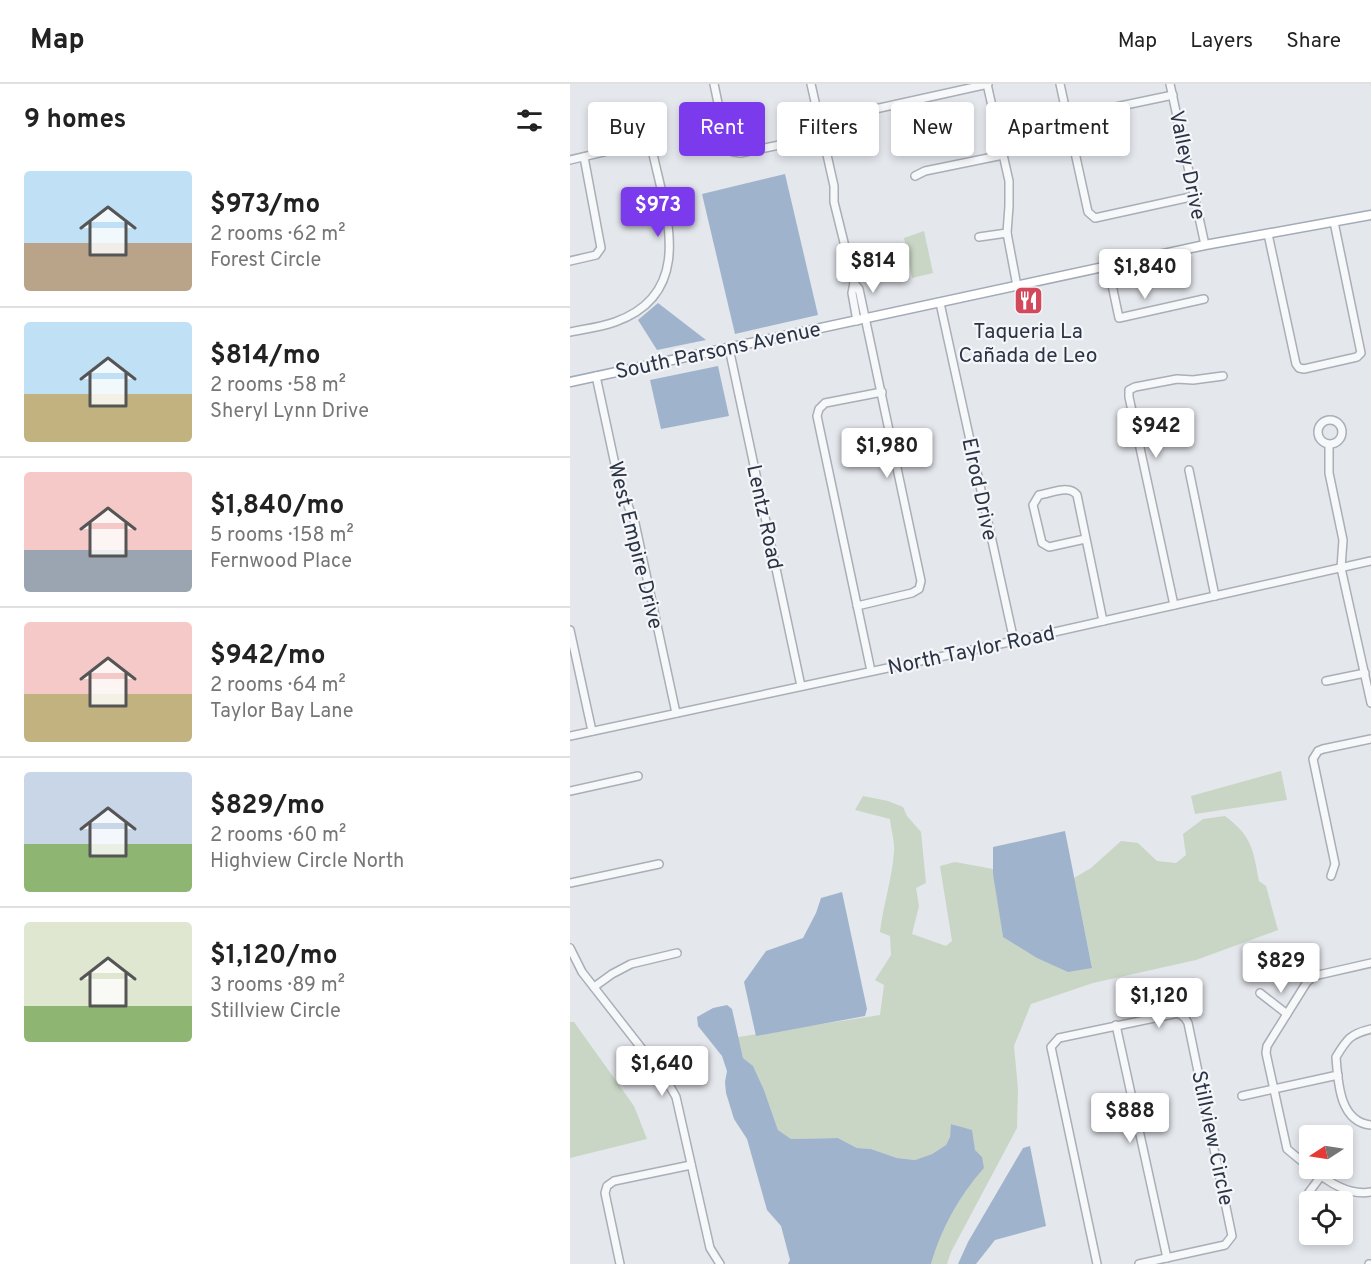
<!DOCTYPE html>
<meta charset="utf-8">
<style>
body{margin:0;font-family:Overpass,sans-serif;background:#f6f6f6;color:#222;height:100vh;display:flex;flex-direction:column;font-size:22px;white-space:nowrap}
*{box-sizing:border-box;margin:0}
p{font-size:20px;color:#767676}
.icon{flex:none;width:33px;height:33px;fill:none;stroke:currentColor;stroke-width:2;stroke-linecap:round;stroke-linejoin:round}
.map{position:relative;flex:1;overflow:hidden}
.sheet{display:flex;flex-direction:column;background:#fff;width:570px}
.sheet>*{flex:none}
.guide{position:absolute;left:18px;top:18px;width:570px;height:54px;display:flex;gap:12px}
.needle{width:39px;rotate:258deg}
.tools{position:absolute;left:729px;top:1041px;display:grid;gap:12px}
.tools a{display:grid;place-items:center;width:54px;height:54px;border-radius:6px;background:#fff;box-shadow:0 3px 9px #0003;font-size:30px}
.price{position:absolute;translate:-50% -51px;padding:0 14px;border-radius:6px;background:#fff;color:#222;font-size:20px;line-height:39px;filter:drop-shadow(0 2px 3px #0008)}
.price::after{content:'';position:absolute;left:50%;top:36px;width:18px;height:14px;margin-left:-9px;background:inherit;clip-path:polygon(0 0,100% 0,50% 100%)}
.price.on{background:#7c3aed;color:#fff}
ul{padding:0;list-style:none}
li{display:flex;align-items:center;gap:18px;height:150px;padding:0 24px}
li+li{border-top:2px solid #e0e0e0}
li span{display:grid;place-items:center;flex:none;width:168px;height:120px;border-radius:6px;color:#555}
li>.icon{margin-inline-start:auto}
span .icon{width:72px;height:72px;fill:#fffc;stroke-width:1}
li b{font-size:26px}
h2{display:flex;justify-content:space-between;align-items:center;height:72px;padding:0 24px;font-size:26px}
.chip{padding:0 21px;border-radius:6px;background:#fff;box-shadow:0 3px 9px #0003;font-size:21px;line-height:54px}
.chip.on{background:#7c3aed;color:#fff}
header{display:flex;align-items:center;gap:36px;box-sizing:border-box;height:84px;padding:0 30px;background:#fff;border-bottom:2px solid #e0e0e0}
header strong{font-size:28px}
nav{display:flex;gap:33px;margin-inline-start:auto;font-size:21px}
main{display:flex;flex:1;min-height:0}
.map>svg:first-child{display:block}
.green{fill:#c9d6c5}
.water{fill:#9fb4cc}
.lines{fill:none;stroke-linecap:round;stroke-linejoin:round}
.minor-casing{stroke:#a9aeb7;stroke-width:10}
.major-casing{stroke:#a3abb8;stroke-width:11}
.minor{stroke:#f7f8fa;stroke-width:7}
.major{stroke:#fff;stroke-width:8}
.labels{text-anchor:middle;stroke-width:4.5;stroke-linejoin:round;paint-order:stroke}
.street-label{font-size:21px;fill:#2b3445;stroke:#f4f6f9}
.poi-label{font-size:21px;fill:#2b3445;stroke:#f4f6f9}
</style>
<header>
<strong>Map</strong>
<nav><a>Map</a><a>Layers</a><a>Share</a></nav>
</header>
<main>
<section class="sheet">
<h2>9 homes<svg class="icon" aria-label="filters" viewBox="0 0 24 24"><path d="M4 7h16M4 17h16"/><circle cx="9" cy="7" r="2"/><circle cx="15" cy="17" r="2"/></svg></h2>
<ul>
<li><span style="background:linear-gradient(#bfe0f5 60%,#b9a48a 0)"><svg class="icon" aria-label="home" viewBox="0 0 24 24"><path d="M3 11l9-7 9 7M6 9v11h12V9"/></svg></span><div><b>$973/mo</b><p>2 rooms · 62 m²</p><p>Forest Circle</p></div></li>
<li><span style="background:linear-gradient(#bfe0f5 60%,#c2b280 0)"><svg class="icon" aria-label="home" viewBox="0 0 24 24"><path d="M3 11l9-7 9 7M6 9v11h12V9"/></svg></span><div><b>$814/mo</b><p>2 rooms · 58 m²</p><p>Sheryl Lynn Drive</p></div></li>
<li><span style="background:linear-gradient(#f6c9c9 65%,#9aa5b1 0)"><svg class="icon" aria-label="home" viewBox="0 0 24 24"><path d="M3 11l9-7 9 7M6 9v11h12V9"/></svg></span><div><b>$1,840/mo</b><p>5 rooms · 158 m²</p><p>Fernwood Place</p></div></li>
<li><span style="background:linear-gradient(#f6c9c9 60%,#c2b280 0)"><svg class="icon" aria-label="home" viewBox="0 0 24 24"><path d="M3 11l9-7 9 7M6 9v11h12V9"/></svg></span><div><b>$942/mo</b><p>2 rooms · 64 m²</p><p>Taylor Bay Lane</p></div></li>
<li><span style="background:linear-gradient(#c9d6e8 60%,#8fb573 0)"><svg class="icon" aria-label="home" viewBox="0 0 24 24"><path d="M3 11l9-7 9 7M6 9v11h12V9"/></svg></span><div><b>$829/mo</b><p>2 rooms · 60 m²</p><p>Highview Circle North</p></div></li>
<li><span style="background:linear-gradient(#dfe7d0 70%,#8fb573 0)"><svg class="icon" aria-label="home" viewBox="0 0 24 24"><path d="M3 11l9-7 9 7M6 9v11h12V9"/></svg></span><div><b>$1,120/mo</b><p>3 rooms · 89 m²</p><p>Stillview Circle</p></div></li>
</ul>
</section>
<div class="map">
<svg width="801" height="1180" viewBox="0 0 801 1180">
<rect width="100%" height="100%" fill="#e4e7ec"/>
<g class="green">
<path d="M 354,147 L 363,189 L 342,194 L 334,154 Z"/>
<path d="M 711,687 L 717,716 L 625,730 L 621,712 Z"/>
<path d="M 293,712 L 318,717 L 333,723 L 337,732 L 351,748 L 356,799 L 346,804 L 349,822 L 342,850 L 376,862 L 382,857 L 370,782 L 385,778 L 423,785 L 433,853 L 522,883 L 504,794 L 521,784 L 551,757 L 568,759 L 587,777 L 606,779 L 616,771 L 613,750 L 633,735 L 655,732 C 682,752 683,765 689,797 L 696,802 L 708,846 L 626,876 L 523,899 L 461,920 L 444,962 L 448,1005 L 447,1044 L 381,1168 L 377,1180 L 361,1180 C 371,1145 389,1112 414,1084 L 395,1045 L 382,1040 L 380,1053 L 376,1061 L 362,1070 L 345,1076 L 327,1074 L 301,1065 L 287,1064 L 268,1054 L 221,1055 L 208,1046 L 194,1006 L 183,983 L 173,974 L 168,953 L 310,931 L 314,901 L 305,896 L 321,871 L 320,852 L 310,848 C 313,821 322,796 324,768 C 325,758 321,746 320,735 L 285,726 Z"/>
<path d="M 0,938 L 4,938 L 64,1022 L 77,1055 L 0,1074 Z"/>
</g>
<g class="water">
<path d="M 215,90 L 248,231 L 165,250 L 132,110 Z"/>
<path d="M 88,219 L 136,256 L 87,266 L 68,236 Z"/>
<path d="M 148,282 L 159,332 L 91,345 L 80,296 Z"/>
<path d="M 495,747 L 522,884 L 498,888 L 467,874 L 433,853 L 423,790 L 423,763 Z"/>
<path d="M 272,808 L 297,925 L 295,932 L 186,952 L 174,898 L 196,867 L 233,854 L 246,829 L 251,814 Z"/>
<path d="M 157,921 L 162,925 L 173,974 L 183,982 L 194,1006 L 208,1046 L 221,1055 L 268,1054 L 287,1064 L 301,1065 L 327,1074 L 345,1076 L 362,1070 L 376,1061 L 380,1053 L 381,1040 L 402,1046 L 405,1066 L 412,1073 L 414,1084 C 389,1112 371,1145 361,1180 L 218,1180 L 220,1176 L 211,1142 L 197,1126 L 177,1055 L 164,1035 L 156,1009 L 155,998 L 157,987 L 152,972 L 128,942 L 127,933 L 143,924 Z"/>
<path d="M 460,1062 L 476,1142 L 425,1156 L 406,1180 L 388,1180 L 398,1158 L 453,1064 Z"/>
</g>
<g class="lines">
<defs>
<g id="minor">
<path d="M 144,0 L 157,62 L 163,68 L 171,69 L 252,52"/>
<path d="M 241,0 L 264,102 L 264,118 L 284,199 L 282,209 L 287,237"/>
<path d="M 417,0 L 439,97 L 439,122 L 437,149 L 447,202"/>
<path d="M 490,0 L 518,128 L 525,134 L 625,112"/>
<path d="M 600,0 L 635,161"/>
<path d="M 287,29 L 418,0"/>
<path d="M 498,33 L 603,11"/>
<path d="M 0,76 L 67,60 L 77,62 L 83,70 C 96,130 126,209 45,238 C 31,243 15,245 0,248"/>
<path d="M 345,92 L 355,87 L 433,71"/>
<path d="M 698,150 L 726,280 L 729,284 L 734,285 L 787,273 L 791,269 L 764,138"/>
<path d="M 409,153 L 437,149"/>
<path d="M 0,177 L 26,171 L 31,164 L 14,73"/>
<path d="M 538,182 L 549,234 L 634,215"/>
<path d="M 284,199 L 289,205 L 351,497 L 349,505 L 342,509 L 287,522"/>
<path d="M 370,219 L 444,557"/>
<path d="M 159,264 L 231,602"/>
<path d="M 26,292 L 49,399 L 65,439 L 106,629"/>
<circle cx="760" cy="348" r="12"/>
<path d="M 759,361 L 759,389 L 773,456 L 771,484 L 801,619"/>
<path d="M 619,386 L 645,512"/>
<path d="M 515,455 L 479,463 L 472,459 L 463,421 L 469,411 C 482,409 499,400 507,411 L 533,537"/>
<path d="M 604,521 L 559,313 L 559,306 L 565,303 L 607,295 L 623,296 L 653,292"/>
<path d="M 0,546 L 22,647"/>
<path d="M 301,587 L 247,332 L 249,325 L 255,319 L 312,308"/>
<path d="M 756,597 L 795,589"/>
<path d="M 0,652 L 444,557 L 801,477"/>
<path d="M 0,707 L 68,692"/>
<path d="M 761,792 L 765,780 L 743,675 L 748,667 L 753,665 L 801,655"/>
<path d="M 0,799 L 89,780"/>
<path d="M 0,864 L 12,888 L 97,997 L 106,1013 L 138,1155 L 140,1164 L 150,1180"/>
<path d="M 24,903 L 42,890 L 61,880 L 107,869"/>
<path d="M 690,909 L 717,930"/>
<path d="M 546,941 L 597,1174"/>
<path d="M 801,945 C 780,950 777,955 766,973 C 768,997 769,1038 801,1041"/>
<path d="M 672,1012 L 768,991"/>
<path d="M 740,1084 L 717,1065 L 696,969 L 697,962 L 737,898 L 744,892 L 801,879"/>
<path d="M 741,1084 C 758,1098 779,1112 801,1108"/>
<path d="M 734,1115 L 751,1092"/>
<path d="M 50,1180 L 35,1109 L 37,1102 L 44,1097 L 121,1081"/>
<path d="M 527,1180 L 481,963 L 489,954 L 608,929 L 615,934 L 618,939 L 662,1152 L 655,1161 L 569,1180"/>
<path d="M 799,1180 L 801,1180"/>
</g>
<path id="major" d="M 0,298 L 635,161 L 801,131"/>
</defs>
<use href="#minor" class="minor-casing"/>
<use href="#major" class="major-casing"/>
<use href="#minor" class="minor"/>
<use href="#major" class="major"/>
</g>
<defs>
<symbol id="restaurant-square" viewBox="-11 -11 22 22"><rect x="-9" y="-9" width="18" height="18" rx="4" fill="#d1495b" stroke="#f4f6f9"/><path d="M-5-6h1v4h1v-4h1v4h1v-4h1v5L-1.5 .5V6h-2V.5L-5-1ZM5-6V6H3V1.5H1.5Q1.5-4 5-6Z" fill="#fff"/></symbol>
</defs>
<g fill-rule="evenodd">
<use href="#restaurant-square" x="442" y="200" width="33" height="33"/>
</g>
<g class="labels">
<g class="street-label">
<text transform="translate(618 81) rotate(78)" y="7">Valley Drive</text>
<text transform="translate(148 266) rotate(-12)" y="7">South Parsons Avenue</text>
<text transform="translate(410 405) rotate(78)" y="7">Elrod Drive</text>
<text transform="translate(195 433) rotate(78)" y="7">Lentz Road</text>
<text transform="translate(66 461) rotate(76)" y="7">West Empire Drive</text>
<text transform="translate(401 566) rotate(-12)" y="7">North Taylor Road</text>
<text transform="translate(643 1054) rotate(78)" y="7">Stillview Circle</text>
</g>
<g class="poi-label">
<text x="458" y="254">Taqueria La<tspan x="458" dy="24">Cañada de Leo</tspan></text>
</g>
</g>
</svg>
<div class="tools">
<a><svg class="needle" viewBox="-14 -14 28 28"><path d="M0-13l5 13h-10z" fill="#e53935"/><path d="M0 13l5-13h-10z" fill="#767676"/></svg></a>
<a><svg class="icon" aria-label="locate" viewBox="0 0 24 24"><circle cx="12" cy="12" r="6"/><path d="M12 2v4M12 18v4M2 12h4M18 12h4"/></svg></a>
</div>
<b class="price on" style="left:88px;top:154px">$973</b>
<b class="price" style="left:303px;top:210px">$814</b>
<b class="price" style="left:575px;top:216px">$1,840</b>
<b class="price" style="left:586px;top:375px">$942</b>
<b class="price" style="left:317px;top:395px">$1,980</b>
<b class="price" style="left:711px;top:910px">$829</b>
<b class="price" style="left:589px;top:945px">$1,120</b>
<b class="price" style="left:92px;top:1013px">$1,640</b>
<b class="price" style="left:560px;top:1060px">$888</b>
<div class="guide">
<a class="chip">Buy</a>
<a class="chip on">Rent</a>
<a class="chip">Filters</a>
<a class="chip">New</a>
<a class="chip">Apartment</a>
</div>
</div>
</main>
